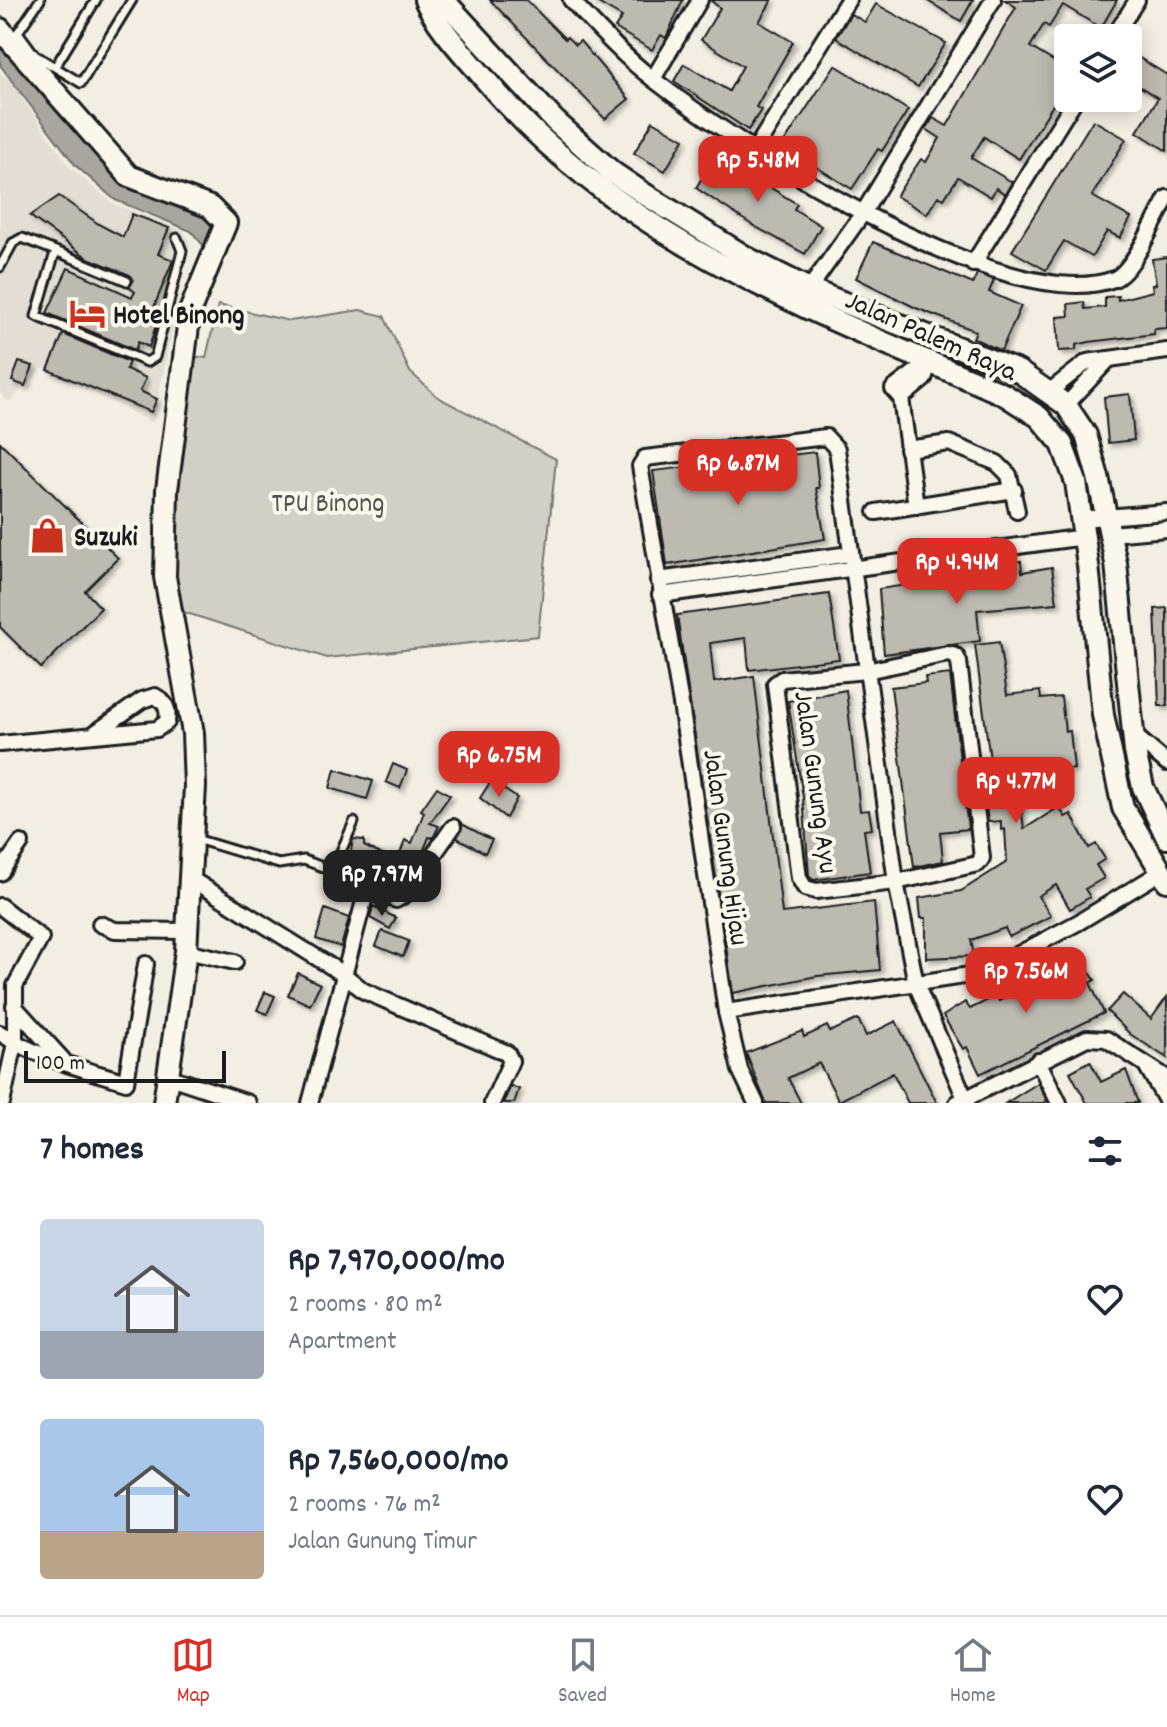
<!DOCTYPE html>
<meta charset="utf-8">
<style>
body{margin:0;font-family:Dekko,sans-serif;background:#f6f6f7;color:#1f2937;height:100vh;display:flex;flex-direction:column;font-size:30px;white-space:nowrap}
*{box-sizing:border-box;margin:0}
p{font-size:26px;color:#747a83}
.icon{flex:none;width:44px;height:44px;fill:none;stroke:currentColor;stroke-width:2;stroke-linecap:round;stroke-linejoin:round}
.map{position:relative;height:1103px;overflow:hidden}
.details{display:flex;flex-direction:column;background:#fff;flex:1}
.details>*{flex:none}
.controls{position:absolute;left:1054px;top:24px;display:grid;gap:16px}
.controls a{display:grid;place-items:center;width:88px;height:88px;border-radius:8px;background:#fff;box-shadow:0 4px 20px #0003;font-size:40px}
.scale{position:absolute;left:24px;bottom:20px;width:202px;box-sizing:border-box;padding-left:8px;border:4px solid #1c1c1c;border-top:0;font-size:22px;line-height:28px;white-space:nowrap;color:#1c1c1c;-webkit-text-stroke:6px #fbf7ec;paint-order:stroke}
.price{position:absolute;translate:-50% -68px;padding:0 18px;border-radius:16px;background:#d93025;color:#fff;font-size:26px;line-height:52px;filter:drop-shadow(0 2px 4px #0008)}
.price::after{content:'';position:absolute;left:50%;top:48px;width:24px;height:18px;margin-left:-12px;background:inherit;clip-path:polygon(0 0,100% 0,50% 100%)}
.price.on{background:#222;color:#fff}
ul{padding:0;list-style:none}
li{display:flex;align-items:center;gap:24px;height:200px;padding:0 40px}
li span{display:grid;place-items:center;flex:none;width:224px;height:160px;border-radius:8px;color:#555}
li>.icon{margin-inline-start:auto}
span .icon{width:96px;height:96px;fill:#fffc;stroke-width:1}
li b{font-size:34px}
h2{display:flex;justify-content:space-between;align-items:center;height:96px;padding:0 40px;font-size:34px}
.dock{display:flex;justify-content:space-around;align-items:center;height:112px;border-top:2px solid #e0e1e3;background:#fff;font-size:22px;color:#747a83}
.dock a{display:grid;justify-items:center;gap:4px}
.dock .on{color:#d93025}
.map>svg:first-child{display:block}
.built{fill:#e2ded5}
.green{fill:#d2cfc6;stroke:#777671;stroke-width:2}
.water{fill:#a9a6a0;stroke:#716f6b;stroke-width:2}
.building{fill:#bdbab1;stroke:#1c1c1c;stroke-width:2;filter:url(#shadow)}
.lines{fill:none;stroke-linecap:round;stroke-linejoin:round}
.lane-casing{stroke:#1c1c1c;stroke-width:13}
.street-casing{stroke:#1c1c1c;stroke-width:20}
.secondary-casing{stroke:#1c1c1c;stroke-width:26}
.lane{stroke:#fbf7ec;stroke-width:7}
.street{stroke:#fbf7ec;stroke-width:14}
.secondary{stroke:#fbf7ec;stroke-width:20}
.labels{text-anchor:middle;stroke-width:8;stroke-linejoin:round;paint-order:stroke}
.poi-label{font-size:28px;font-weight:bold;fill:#1c1c1c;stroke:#fbf7ec;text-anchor:start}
.street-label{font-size:28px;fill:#1c1c1c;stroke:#fbf7ec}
.park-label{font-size:28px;fill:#53524f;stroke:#fbf7ec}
</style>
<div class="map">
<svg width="1167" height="1103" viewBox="0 0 1167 1103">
<defs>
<filter id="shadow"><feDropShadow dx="3.5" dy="3.5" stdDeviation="2" flood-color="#0004"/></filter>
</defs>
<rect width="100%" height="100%" fill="#f2eee4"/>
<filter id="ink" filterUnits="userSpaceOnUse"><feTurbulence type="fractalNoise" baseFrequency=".0125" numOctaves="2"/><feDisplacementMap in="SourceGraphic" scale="16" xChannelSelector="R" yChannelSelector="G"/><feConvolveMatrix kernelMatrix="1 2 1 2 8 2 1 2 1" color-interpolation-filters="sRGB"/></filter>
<g filter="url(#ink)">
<path class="built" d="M 0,73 L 10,80 L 69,166 L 112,203 L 183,231 L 190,243 L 153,423 L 43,368 L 9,402 L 0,393 Z"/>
<path class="green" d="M 218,305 L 290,321 L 360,310 L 384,316 L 410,372 L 439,398 L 556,459 L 538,636 L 327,658 L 177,610 L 170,555 L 190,356 L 206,358 Z"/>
<path class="water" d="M 0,27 L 128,181 L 205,217 L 218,234 L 208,251 L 191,231 L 115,200 L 76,166 L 0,65 Z"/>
<g class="building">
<path d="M 490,0 L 526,0 L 565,39 L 567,37 L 575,45 L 580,41 L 629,99 L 605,119 Z"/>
<path d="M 593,0 L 683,0 L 666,38 L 661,35 L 652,50 L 615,28 L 622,17 Z"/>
<path d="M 710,0 L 772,0 L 759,22 L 793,42 L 756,107 L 761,110 L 748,130 L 674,81 L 684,64 L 729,91 L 743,66 L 701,40 L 720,8 Z"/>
<path d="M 926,0 L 973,0 L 961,21 Z"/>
<path d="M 1005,0 L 1117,0 L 1101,28 L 1063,5 L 1049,27 L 1044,24 L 1030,47 L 1068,70 L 1068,81 L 1019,159 L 984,137 L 971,158 L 1012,182 L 1005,194 L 996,188 L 991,197 L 958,177 L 944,199 L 938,196 L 927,214 L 896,196 L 921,159 L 926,162 L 940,138 L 926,129 L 933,118 L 947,126 L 1016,7 Z"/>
<path d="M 876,4 L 946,43 L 918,87 L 836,38 L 851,14 L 865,22 Z"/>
<path d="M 1133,54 L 1167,75 L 1167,151 L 1137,132 L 1158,98 L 1128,79 L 1128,63 Z"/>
<path d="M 835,65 L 908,110 L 882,151 L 878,149 L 852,189 L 782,146 Z"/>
<path d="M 1093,120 L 1126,139 L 1092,196 L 1131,218 L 1120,238 L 1107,231 L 1092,257 L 1064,241 L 1046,270 L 1012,251 Z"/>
<path d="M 653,121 L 684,139 L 665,171 L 634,153 Z"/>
<path d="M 716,154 L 797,204 L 794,209 L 821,226 L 805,254 L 752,225 L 696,188 Z"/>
<path d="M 59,196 L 100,225 L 123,237 L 132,214 L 169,228 L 158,254 L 173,260 L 148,322 L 156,325 L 149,347 L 138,342 L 135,350 L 47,313 L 68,268 L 132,297 L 135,292 L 129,287 L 133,281 L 130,275 L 88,258 L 30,216 Z"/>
<path d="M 873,242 L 973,284 L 977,273 L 994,280 L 989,292 L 1021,306 L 1001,351 L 973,338 L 976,331 L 916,308 L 856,278 Z"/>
<path d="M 1167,257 L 1167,328 L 1154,329 L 1154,334 L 1089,342 L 1076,345 L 1076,350 L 1059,351 L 1057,317 L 1069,316 L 1068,304 L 1084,302 L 1085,309 L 1105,307 L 1105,297 L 1118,296 L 1118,300 L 1153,291 L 1152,285 L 1156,284 L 1152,259 Z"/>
<path d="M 63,334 L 129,362 L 126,369 L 146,378 L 140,391 L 157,399 L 151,412 L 48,370 Z"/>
<path d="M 19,362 L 33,366 L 25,386 L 12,381 Z"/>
<path d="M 1130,394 L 1134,440 L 1108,443 L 1104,397 Z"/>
<path d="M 0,442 L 118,558 L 85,591 L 101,608 L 41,668 L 0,627 Z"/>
<path d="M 815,452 L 819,488 L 816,488 L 825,539 L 667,565 L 653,471 Z"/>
<path d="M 1021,561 L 1022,572 L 1052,567 L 1057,603 L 977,610 L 980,641 L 884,654 L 879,589 L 1000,571 L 1000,564 Z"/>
<path d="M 829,594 L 839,659 L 749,670 L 746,638 L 710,643 L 714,682 L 754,676 L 782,913 L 874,902 L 880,970 L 817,976 L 733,993 L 677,615 Z"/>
<path d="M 1167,608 L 1167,706 L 1159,706 L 1155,609 Z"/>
<path d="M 999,642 L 1007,695 L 1040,691 L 1041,699 L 1061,697 L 1065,732 L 1070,731 L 1074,769 L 1017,775 L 1024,829 L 1059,807 L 1065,817 L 1071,814 L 1089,848 L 1096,844 L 1105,859 L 1096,865 L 1104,878 L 1085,889 L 1090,897 L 1070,909 L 1056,885 L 1038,896 L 1051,916 L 1009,937 L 1005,928 L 971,940 L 974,956 L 926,958 L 926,918 L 921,918 L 919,898 L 961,891 L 1007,862 L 1005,829 L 1001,830 L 1001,821 L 988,822 L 986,807 L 996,806 L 975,645 Z"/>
<path d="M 950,674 L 968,829 L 940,832 L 943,861 L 914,867 L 891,687 L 926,683 L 925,677 Z"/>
<path d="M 846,690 L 860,811 L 869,810 L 872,829 L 864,830 L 870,872 L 813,880 L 809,875 L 803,798 L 788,701 Z"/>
<path d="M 393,764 L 407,770 L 400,788 L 386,782 Z"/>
<path d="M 335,769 L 373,781 L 367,799 L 330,788 Z"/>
<path d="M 491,781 L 517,798 L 506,818 L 480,798 Z"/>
<path d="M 437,787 L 450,795 L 430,823 L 439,826 L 433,838 L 429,837 L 423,852 L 402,883 L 362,863 L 361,877 L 347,876 L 353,839 L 364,840 L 364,846 L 397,862 L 405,840 L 412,843 L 424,812 L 421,810 Z"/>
<path d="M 462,824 L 492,840 L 485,853 L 457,838 Z"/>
<path d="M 373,906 L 396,918 L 390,929 L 370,918 Z"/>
<path d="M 325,909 L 349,918 L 341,947 L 316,939 Z"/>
<path d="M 382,931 L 409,941 L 403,957 L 376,946 Z"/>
<path d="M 1078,955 L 1095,980 L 1090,983 L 1104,1013 L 980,1074 L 967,1047 L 963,1049 L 943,1016 L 965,1002 L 970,1009 L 996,996 L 999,1001 L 1046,976 L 1044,971 Z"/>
<path d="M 298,973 L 320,984 L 310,1005 L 288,995 Z"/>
<path d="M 265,992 L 275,996 L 267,1014 L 257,1010 Z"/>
<path d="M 1123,994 L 1151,1019 L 1167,997 L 1167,1058 L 1130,1034 L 1107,1011 Z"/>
<path d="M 858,1019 L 866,1036 L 896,1021 L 937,1103 L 908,1103 L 893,1073 L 839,1101 L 819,1063 L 788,1078 L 801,1103 L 766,1103 L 746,1053 L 802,1031 L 804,1037 L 827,1026 L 830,1032 Z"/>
<path d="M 1090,1061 L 1101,1082 L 1126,1070 L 1138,1103 L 1087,1103 L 1070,1072 Z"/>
<path d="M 1038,1083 L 1047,1101 L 1044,1103 L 1006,1103 Z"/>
<path d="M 511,1086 L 519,1089 L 514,1103 L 503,1103 Z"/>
</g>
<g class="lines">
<defs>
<g id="lane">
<path d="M 40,0 L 18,32 L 35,55 L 81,83 L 132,0"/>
<path d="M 55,67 L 96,0"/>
<path d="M 0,267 L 13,243 L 22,238 L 58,252"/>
<path d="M 127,281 L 58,252 L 54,256 L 36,316 L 147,362 L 155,357 L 182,251 L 177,238"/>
<path d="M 196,839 L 279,864 L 304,860 L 328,869 L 334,867 L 354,822"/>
</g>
<g id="street">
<path d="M 571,0 C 596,26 621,54 649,76 C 735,144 1006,319 1114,279 C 1133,272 1156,217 1167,198"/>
<path d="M 1113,38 L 1137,0"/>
<path d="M 653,79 L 700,0"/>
<path d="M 756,148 L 848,0"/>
<path d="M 973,264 L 1076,98"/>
<path d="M 809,289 L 863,213 L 993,0"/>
<path d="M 1050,391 L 1087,362 L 1167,351"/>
<path d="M 901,398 L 924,379 L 928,366"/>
<path d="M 1066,405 L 1109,359"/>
<path d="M 907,449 L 949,443 L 997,463 L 1009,475 L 1017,511"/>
<path d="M 916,506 L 901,398 L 893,389 L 914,373 L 926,371"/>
<path d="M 876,512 L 1014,490"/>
<path d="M 1081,519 L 1167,512"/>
<path d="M 1110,534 L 1167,529"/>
<path d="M 658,580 L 850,554"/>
<path d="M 660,595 L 1084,537"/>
<path d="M 948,654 L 956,656 L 959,662 L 982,858 L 978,864 L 896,882 L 816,891 L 805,888 L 799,878 L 775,684 L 782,679 L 866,671 Z"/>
<path d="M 1135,736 L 1167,763"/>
<path d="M 0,744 L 157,729 L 167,722 C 169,709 166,702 155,696 L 142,700 L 95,733"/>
<path d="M 0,873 L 21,843"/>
<path d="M 191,879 L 343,974 L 364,991 L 507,1053 L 511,1061 L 492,1103"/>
<path d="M 0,906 L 41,938 L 15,986 L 15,1043 L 2,1103"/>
<path d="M 100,924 L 115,930 L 186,931"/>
<path d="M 186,951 L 235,962"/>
<path d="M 14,1006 L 63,1060"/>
<path d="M 726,1012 L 983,973 L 1079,922 L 1161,872"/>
<path d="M 0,1033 C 37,1058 84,1069 126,1082 L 146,964"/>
<path d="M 1038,1061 L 1059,1103"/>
<path d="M 1147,1067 L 1167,1102"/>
<path d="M 170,1077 L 248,1103"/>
<path d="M 310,1103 L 365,897 L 375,892 L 396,900 L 406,894 L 453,827"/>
<path d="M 756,1103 L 740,1070 L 726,1012 L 681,704 L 640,466 L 645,458 L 826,437 L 837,449 L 896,882 L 916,984 L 967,1103"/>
<path d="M 957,1103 L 1087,1038 L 1106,1039 L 1167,1078"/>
</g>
<g id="secondary">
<path d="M 425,0 C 439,29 463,53 483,77 C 623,244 813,310 1005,395 L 1039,417 L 1062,444 L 1076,482 L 1088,565 L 1103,715 L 1123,808 L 1167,881"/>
<path d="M 440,0 L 450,7 L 555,121 L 612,172 L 646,195 L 749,259 L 809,289 L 1018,371 L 1066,405 L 1086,435 L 1098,477 L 1116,563 L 1135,752 L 1143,787 L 1167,838"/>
<path d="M 0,29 L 129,176 L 210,207 L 226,223 L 190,311 L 167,490 L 165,577 L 193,733 L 195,786 L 186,951 L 164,1103"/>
</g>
</defs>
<use href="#lane" class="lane-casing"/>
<use href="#street" class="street-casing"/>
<use href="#secondary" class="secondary-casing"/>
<use href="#lane" class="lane"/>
<use href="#street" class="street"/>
<use href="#secondary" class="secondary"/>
</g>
</g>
<defs>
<symbol id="hotel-bare" viewBox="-9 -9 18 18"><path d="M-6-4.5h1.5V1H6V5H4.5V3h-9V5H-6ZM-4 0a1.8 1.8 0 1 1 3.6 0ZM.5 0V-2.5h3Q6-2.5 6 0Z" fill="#c8321e" stroke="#fbf7ec" stroke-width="2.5" paint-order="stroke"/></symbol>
<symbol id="shop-bare" viewBox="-9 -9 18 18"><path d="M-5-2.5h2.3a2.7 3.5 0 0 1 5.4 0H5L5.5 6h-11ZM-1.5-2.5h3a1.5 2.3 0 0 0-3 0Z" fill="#c8321e" stroke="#fbf7ec" stroke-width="2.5" paint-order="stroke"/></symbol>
</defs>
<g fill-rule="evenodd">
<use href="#hotel-bare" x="62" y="288" width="51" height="51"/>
<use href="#shop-bare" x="22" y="510" width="51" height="51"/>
</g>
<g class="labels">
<g class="poi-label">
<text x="113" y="323">Hotel Binong</text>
<text x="74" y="545">Suzuki</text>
</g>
<g class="street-label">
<text transform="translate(932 334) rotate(24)" y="10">Jalan Palem Raya</text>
<text transform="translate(818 782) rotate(82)" y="10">Jalan Gunung Ayu</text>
<text transform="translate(728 847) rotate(82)" y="10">Jalan Gunung Hijau</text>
</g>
<g class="park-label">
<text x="328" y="511">TPU Binong</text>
</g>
</g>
</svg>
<div class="controls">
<a><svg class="icon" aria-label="layers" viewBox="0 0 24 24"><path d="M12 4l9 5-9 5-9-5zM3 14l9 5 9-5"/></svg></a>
</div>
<div class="scale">100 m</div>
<b class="price" style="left:758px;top:204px">Rp 5.48M</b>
<b class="price" style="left:738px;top:507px">Rp 6.87M</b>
<b class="price" style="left:957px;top:606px">Rp 4.94M</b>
<b class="price" style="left:499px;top:799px">Rp 6.75M</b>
<b class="price" style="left:1016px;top:825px">Rp 4.77M</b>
<b class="price on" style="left:382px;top:918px">Rp 7.97M</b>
<b class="price" style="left:1026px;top:1015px">Rp 7.56M</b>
</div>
<section class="details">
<h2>7 homes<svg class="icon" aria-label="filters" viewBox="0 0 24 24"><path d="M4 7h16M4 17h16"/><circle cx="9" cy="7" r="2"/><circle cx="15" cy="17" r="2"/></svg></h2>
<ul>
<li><span style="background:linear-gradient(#c9d6e8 70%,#9aa5b1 0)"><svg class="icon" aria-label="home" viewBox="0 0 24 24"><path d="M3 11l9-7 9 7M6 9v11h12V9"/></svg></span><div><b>Rp 7,970,000/mo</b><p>2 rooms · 80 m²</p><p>Apartment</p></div><svg class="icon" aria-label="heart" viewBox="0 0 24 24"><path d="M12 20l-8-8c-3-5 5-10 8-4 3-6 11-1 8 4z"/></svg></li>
<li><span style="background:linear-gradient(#a9c7e8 70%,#b9a48a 0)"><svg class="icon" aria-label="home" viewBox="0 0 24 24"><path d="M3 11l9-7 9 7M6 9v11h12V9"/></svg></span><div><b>Rp 7,560,000/mo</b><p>2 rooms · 76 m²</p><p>Jalan Gunung Timur</p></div><svg class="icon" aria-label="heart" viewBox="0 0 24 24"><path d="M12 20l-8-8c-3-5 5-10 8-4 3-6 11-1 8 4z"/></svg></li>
</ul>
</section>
<nav class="dock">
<a class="on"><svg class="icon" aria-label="map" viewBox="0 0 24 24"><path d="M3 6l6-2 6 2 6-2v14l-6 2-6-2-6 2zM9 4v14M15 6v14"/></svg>Map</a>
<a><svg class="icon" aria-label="saved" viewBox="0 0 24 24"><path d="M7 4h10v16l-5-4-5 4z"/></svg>Saved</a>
<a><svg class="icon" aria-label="home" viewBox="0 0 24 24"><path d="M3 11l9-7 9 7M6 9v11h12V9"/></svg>Home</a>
</nav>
